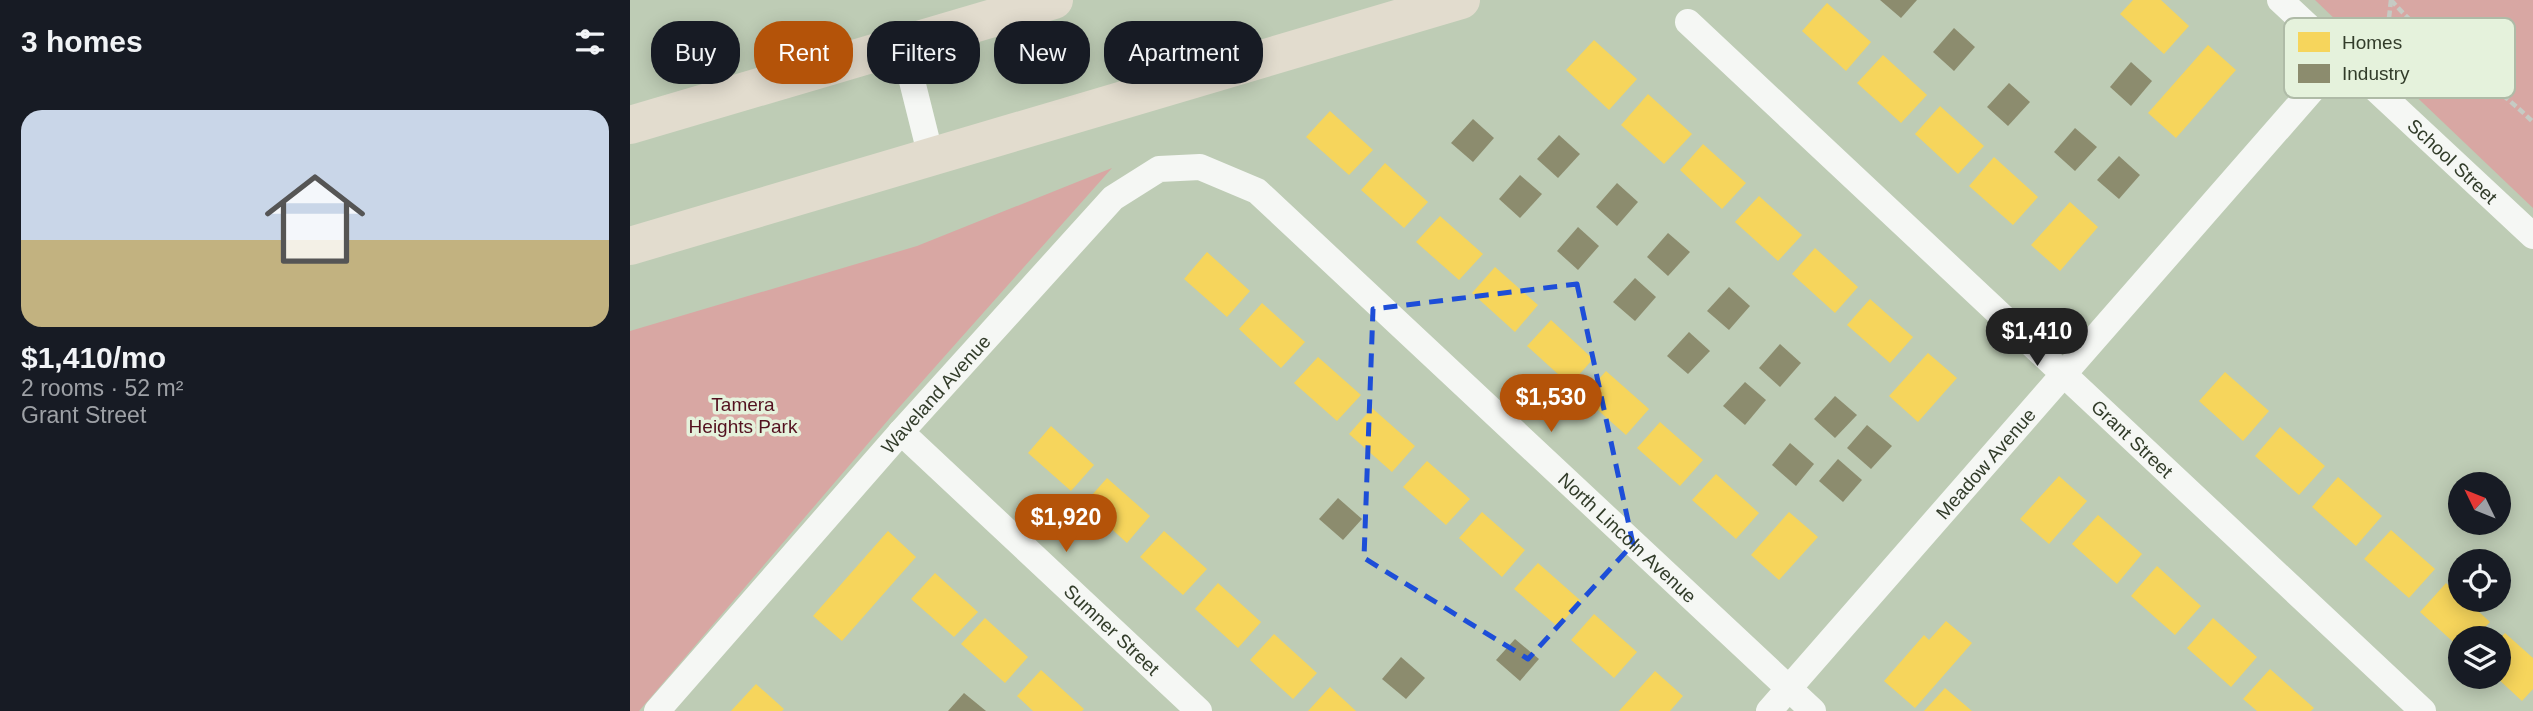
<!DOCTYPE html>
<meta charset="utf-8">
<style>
body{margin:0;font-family:Helvetica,sans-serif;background:#20242c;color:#f1f3f6;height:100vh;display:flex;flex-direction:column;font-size:26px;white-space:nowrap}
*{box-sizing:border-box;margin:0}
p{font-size:23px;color:#9ea1a6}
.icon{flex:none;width:38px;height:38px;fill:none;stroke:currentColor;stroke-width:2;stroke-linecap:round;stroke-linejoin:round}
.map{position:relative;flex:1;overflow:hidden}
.details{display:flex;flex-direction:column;background:#171b24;width:630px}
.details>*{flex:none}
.banner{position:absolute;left:21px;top:21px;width:665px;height:63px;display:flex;gap:14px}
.needle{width:46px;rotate:313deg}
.buttons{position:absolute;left:1818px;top:472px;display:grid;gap:14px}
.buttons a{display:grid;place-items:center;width:63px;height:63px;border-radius:50%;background:#171b24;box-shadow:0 4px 18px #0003;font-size:35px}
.price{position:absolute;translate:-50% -60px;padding:0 16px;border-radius:24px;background:#b45309;color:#fff;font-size:23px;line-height:46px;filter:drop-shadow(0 2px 4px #0008)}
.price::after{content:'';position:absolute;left:50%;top:42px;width:21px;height:16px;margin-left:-10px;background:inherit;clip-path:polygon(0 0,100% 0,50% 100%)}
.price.current{background:#222;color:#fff}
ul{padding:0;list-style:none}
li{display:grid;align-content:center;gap:14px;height:371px;padding:0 21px}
li span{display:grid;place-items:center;height:217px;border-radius:21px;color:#555}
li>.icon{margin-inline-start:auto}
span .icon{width:126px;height:126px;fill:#fffc;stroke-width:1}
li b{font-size:30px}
h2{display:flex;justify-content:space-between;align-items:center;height:84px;padding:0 21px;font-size:30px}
.tag{padding:0 24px;border-radius:28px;background:#171b24;box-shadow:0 4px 18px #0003;font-size:24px;line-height:63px}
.tag.current{background:#b45309;color:#fff}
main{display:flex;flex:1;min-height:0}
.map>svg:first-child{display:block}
.green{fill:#d8a7a3}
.homes{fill:#f6d55c}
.industry{fill:#8c8c6e}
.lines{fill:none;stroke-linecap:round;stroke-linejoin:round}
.path{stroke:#c6cbc4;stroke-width:4.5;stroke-dasharray:7 3.5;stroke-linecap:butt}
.minor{stroke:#f5f7f4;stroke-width:26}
.highway{stroke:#e2dcce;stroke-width:38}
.marked{fill:none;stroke:#1d4ed8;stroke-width:5;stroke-dasharray:14 9;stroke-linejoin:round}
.labels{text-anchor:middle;stroke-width:7;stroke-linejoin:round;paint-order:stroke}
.street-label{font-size:19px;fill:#323c2a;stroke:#e5f2dc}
.park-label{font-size:19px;fill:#53111f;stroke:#e5f2dc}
.key{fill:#e5f2dc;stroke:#afbba7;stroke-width:2}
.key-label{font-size:19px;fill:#323c2a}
</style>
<main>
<section class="details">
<h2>3 homes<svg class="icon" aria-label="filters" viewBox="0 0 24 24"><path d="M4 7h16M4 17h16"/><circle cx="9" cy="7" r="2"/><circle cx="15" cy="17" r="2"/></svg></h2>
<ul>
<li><span style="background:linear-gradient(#c9d6e8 60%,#c2b280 0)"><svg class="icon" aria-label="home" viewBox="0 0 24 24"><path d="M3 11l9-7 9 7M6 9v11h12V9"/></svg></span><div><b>$1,410/mo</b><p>2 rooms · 52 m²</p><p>Grant Street</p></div></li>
</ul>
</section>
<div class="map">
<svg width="1903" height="711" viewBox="0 0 1903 711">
<rect width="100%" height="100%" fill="#beccb5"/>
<g class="green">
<path d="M 1685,0 L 1903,0 L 1903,208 Z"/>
<path d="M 482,168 L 265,412 L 9,711 L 0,711 L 0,331 L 287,246 Z"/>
</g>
<g class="homes">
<path d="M 1503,0 L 1531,0 L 1559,26 L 1534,54 L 1490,14 Z"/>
<path d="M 1197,3 L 1241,42 L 1216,71 L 1172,31 Z"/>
<path d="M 964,40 L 1007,79 L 979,110 L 936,70 Z"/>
<path d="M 1578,45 L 1606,70 L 1546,138 L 1518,113 Z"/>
<path d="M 1253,55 L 1297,95 L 1271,123 L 1227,83 Z"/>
<path d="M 1018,94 L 1062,134 L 1034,164 L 991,125 Z"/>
<path d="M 1310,106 L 1354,146 L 1328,174 L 1285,134 Z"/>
<path d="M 700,111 L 743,150 L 719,175 L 676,137 Z"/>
<path d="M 1073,144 L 1116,183 L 1092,209 L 1050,170 Z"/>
<path d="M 1364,157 L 1408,197 L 1383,225 L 1339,186 Z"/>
<path d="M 755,163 L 798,202 L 774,228 L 731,190 Z"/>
<path d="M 1129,196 L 1172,235 L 1148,261 L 1105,222 Z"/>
<path d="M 1440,202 L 1468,227 L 1430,271 L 1401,245 Z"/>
<path d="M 810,216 L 853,254 L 829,280 L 786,242 Z"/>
<path d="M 1185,248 L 1228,287 L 1205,313 L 1162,274 Z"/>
<path d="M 577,252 L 620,291 L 597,317 L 554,279 Z"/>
<path d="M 865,267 L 908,305 L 885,332 L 842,293 Z"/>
<path d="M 1240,299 L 1283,337 L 1260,363 L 1217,325 Z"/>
<path d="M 632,303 L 675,342 L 651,368 L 609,329 Z"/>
<path d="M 921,320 L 963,359 L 940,385 L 897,346 Z"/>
<path d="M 1298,353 L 1327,378 L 1288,422 L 1259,396 Z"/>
<path d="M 688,357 L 731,395 L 707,421 L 664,383 Z"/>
<path d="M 976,371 L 1019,409 L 996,435 L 953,397 Z"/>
<path d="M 1595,372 L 1639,411 L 1613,441 L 1569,401 Z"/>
<path d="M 742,408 L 785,446 L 762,472 L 719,434 Z"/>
<path d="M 1030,422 L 1073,460 L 1050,486 L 1007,448 Z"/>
<path d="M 421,426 L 464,465 L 441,491 L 398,453 Z"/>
<path d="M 1650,427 L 1695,466 L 1669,495 L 1625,456 Z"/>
<path d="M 797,461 L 840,499 L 816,525 L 773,487 Z"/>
<path d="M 1086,474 L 1129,513 L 1106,539 L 1062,500 Z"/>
<path d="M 1429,476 L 1457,501 L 1419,544 L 1390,519 Z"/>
<path d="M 1708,477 L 1752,516 L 1726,546 L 1682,507 Z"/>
<path d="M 477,478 L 520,516 L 497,543 L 454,504 Z"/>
<path d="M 852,512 L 895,550 L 872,577 L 829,538 Z"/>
<path d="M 1159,512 L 1188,537 L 1149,580 L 1121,555 Z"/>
<path d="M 1468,515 L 1512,554 L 1487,584 L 1442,544 Z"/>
<path d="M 1761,530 L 1805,569 L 1779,598 L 1734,559 Z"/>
<path d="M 258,531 L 286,557 L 212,641 L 183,616 Z"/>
<path d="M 534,531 L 577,569 L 553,595 L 510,557 Z"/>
<path d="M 908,563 L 951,601 L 928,627 L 884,589 Z"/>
<path d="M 1527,566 L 1571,606 L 1545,635 L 1501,596 Z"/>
<path d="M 305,573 L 348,612 L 324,637 L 281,599 Z"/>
<path d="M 588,583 L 631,622 L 608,648 L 565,609 Z"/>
<path d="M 1816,583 L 1830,596 L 1830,600 L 1836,600 L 1860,622 L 1844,639 L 1830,639 L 1830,648 L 1790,612 Z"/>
<path d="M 964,614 L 1007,652 L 984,678 L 941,640 Z"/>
<path d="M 355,618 L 398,657 L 375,683 L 331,644 Z"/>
<path d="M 1583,618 L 1627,657 L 1601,687 L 1557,648 Z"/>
<path d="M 1316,621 L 1342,643 L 1285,708 L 1254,681 L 1294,635 L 1299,640 Z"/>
<path d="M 1875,633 L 1903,658 L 1903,689 L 1892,701 L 1866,677 L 1869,677 L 1869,639 Z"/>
<path d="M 644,634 L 687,673 L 663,699 L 620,660 Z"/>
<path d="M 1640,669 L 1684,708 L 1681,711 L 1627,711 L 1613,699 Z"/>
<path d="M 411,670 L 454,709 L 452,711 L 403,711 L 387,696 Z"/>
<path d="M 1025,671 L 1053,696 L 1040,711 L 989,711 Z"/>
<path d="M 126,684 L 154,709 L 152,711 L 101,711 Z"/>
<path d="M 700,687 L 726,711 L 678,711 Z"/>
<path d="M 1315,688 L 1342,711 L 1294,711 Z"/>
</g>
<g class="industry">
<path d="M 1250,0 L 1287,0 L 1271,18 Z"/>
<path d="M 1324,28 L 1345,47 L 1324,71 L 1303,52 Z"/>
<path d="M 1501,62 L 1522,81 L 1501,106 L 1480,87 Z"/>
<path d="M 1379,83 L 1400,102 L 1378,126 L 1357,107 Z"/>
<path d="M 843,119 L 864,138 L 843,162 L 821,143 Z"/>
<path d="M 1445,128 L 1467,147 L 1445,171 L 1424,152 Z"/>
<path d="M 929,135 L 950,154 L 928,178 L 907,159 Z"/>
<path d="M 1489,156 L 1510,175 L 1489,199 L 1467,180 Z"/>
<path d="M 890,175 L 912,194 L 890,218 L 869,199 Z"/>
<path d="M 987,183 L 1008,202 L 987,226 L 966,207 Z"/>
<path d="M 948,227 L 969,246 L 948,270 L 927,251 Z"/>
<path d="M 1038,233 L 1060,252 L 1038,276 L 1017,257 Z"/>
<path d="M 1005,278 L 1026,297 L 1005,321 L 983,302 Z"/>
<path d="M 1099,287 L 1120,306 L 1099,330 L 1077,311 Z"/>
<path d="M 1059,332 L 1080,351 L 1058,374 L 1037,356 Z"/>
<path d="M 1150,344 L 1171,363 L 1150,387 L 1129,368 Z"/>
<path d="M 1115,382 L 1136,400 L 1115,425 L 1093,406 Z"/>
<path d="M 1205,396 L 1227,415 L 1205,438 L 1184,419 Z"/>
<path d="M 1237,425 L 1262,446 L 1241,469 L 1217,448 Z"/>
<path d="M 1160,443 L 1184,464 L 1166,486 L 1142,465 Z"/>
<path d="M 1208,459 L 1232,480 L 1213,502 L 1189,481 Z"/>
<path d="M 708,498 L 732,519 L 713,540 L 689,519 Z"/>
<path d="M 885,639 L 909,659 L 890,681 L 866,660 Z"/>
<path d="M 771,657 L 795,678 L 776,699 L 752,679 Z"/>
<path d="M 334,693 L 356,711 L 318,711 Z"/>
</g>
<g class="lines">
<g class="path">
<path d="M 1761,0 C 1802,47 1858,78 1903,122"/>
<path d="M 1752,55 L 1795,33"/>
<path d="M 1749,58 L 1758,27 L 1761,0"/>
</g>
<g class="minor">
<path id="s1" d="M 1650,0 L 1903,236"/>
<path id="s2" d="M 1058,22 L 1793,711"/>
<path d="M 273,45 L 301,157"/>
<path id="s3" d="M 271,432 L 569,711"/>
<path id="s4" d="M 27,711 L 271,432 L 483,198 L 529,169 L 570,167 L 627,191 L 1183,711"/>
<path id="s5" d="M 1139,711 L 1711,57"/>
</g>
<g class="highway">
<path d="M 0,125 L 424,0"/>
<path d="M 0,246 L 831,0"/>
</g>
</g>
<path class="marked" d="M 947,284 L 1003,544 L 898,659 L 734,558 L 743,309 Z"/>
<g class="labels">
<g class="street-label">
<text dy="7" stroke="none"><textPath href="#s1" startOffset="236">School Street</textPath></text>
<text dy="7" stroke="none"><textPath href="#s4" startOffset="422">Waveland Avenue</textPath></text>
<text dy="7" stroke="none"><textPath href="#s2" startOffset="609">Grant Street</textPath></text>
<text dy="7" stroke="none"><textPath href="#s5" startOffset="329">Meadow Avenue</textPath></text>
<text dy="7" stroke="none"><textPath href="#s4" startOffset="1351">North Lincoln Avenue</textPath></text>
<text dy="7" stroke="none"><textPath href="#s3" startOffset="289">Sumner Street</textPath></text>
</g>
<g class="park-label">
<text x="113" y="411">Tamera<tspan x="113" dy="22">Heights Park</tspan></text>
</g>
</g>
<rect x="1654" y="18" width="231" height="80" rx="10" class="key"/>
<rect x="1668" y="32" width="32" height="20" fill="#f6d55c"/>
<rect x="1668" y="64" width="32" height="19" fill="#8c8c6e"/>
<g class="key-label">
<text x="1712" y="49">Homes</text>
<text x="1712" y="80">Industry</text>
</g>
</svg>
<div class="buttons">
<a><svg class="needle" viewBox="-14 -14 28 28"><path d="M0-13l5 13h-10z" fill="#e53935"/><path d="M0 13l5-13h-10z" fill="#9ea1a6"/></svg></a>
<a><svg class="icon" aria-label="locate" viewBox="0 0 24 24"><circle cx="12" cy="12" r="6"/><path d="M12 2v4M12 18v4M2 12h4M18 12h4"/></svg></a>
<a><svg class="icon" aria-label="layers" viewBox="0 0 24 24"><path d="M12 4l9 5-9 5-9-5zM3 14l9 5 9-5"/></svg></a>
</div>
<b class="price current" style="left:1407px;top:368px">$1,410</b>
<b class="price" style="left:921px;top:434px">$1,530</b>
<b class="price" style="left:436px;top:554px">$1,920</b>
<div class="banner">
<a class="tag">Buy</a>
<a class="tag current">Rent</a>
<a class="tag">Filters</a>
<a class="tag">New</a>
<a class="tag">Apartment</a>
</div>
</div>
</main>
